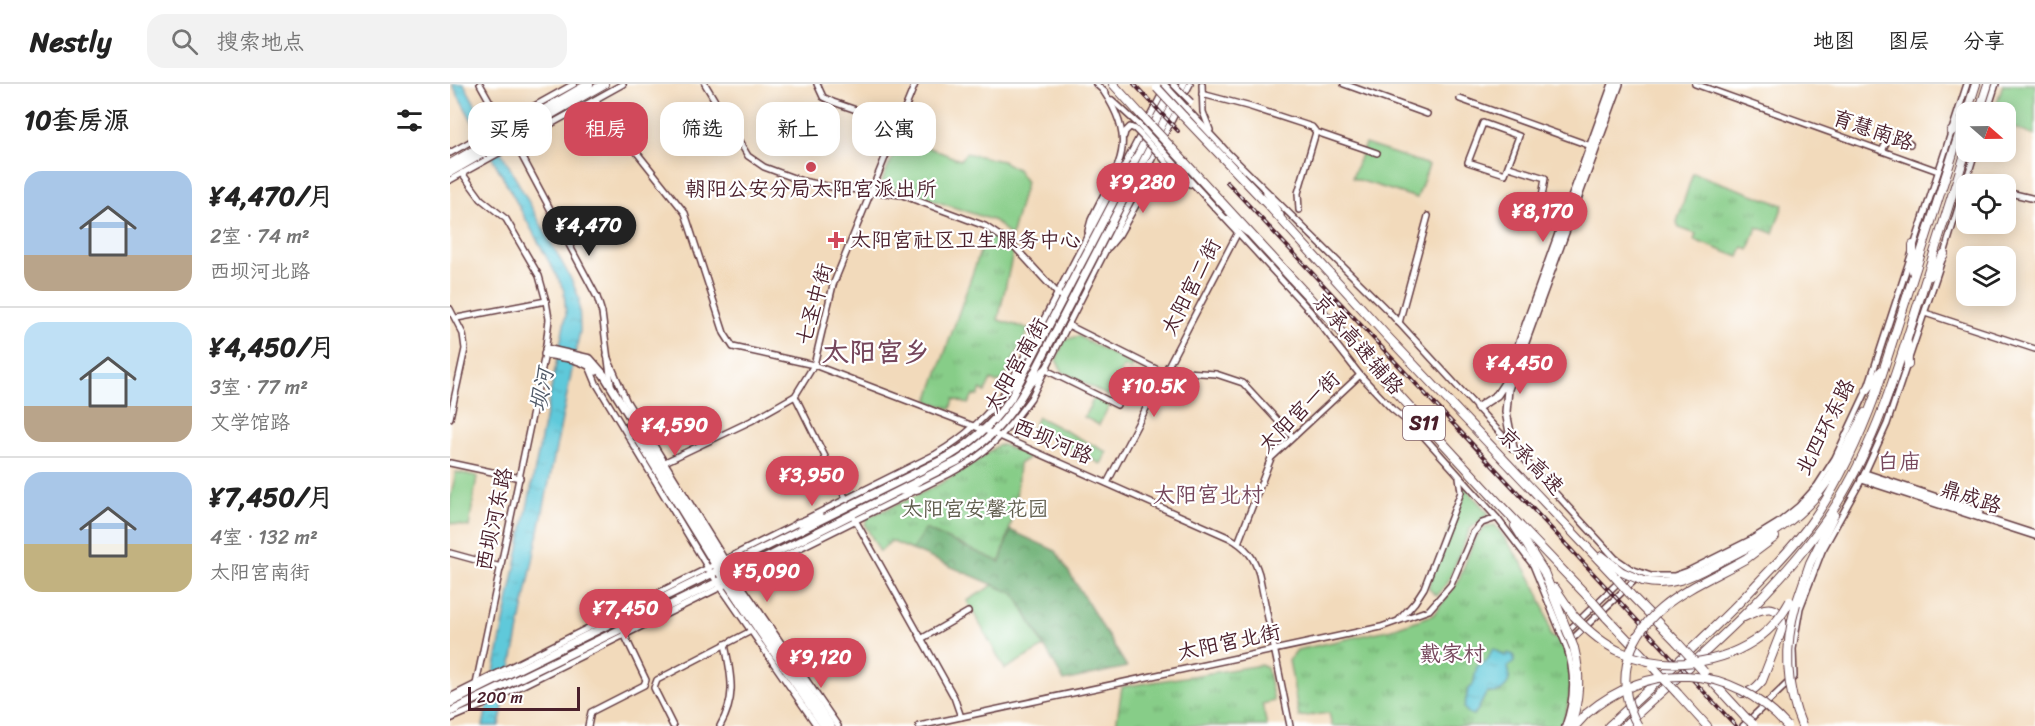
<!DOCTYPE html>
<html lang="zh">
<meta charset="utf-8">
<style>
body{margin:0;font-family:Sriracha,"LXGW WenKai TC",sans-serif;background:#f2f2f2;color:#222;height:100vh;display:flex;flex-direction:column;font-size:22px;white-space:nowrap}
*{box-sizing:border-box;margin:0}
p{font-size:20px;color:#767676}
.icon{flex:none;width:33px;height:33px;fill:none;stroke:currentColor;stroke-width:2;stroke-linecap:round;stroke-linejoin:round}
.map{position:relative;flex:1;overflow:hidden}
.panel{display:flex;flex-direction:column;background:#fff;width:450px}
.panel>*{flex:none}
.top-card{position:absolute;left:18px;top:18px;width:570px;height:54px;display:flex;gap:12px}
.needle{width:39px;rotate:110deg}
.buttons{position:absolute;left:1506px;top:18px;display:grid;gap:12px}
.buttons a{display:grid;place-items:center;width:60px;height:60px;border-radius:12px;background:#fff;box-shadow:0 3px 15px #0003;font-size:30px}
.scale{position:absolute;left:18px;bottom:15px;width:112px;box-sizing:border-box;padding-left:6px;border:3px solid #4a1f2b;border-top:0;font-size:16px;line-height:21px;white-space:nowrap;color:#4a1f2b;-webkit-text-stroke:4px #fff;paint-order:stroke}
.price{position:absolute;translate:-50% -51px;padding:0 14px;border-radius:21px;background:#d1495b;color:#fff;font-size:20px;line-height:39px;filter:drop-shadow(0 2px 3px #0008)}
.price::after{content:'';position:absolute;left:50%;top:36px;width:18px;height:14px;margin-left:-9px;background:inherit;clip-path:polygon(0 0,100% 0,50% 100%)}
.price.active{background:#222;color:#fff}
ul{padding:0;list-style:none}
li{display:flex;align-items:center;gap:18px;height:150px;padding:0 24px}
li+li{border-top:2px solid #e0e0e0}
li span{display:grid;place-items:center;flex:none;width:168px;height:120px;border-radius:18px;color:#555}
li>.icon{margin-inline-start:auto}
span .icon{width:72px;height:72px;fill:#fffc;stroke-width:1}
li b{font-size:26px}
h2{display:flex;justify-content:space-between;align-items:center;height:72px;padding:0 24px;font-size:26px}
.chip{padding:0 21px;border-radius:18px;background:#fff;box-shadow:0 3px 15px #0003;font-size:21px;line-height:54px}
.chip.active{background:#d1495b;color:#fff}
header{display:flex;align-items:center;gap:36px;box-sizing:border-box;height:84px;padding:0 30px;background:#fff;border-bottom:2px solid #e0e0e0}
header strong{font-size:28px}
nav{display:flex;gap:33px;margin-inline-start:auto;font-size:21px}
.search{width:420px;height:54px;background:#f2f2f2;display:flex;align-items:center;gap:15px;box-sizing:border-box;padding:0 21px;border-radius:18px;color:#767676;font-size:22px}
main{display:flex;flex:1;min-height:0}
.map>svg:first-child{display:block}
.grass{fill:#87cd88;stroke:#68765a;stroke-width:1.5}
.forest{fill:url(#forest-crowns);stroke:#5c6850;stroke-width:1.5}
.park{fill:url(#park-tufts);stroke:#68765a;stroke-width:1.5}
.water{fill:url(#water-ripples);stroke:#547482;stroke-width:1.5}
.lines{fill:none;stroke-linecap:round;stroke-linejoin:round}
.minor-casing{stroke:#633b41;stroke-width:8}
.major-casing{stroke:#633b41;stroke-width:10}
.highway-casing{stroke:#633b41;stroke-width:10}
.minor{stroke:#fff;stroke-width:5}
.major{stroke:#fff;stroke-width:7}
.highway{stroke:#fff;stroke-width:8}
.rail-casing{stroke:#4a1f2b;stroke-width:4}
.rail{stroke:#fff;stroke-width:1.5;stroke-dasharray:4.5;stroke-linecap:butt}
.minor-bridge-casing{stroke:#633b41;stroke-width:8;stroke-linecap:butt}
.highway-bridge-casing{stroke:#633b41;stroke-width:10;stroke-linecap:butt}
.minor-bridge{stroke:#fff;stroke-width:5}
.highway-bridge{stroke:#fff;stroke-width:8}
.poi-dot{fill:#d1495b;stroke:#fff;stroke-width:2}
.labels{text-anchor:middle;stroke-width:4.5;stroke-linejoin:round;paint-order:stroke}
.shield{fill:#fff;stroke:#80626b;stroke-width:1.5}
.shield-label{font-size:20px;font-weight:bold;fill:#4a1f2b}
.street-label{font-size:21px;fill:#4a1f2b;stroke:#fff}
.poi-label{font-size:21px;fill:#4a1f2b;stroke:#fff}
.park-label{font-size:21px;fill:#5f5c4c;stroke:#fff}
.water-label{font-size:22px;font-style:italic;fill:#515a68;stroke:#fff}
.neighbourhood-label{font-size:22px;fill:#76475c;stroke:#fff}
.district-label{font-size:27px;font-weight:bold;fill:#76475c;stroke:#fff}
</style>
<header>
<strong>Nestly</strong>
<div class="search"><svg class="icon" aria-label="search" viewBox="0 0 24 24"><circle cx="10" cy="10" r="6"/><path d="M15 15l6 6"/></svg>搜索地点</div>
<nav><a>地图</a><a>图层</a><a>分享</a></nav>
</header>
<main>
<section class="panel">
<h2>10套房源<svg class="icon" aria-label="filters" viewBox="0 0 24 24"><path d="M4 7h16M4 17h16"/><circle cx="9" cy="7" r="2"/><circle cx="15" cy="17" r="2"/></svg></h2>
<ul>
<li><span style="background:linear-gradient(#a9c7e8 70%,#b9a48a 0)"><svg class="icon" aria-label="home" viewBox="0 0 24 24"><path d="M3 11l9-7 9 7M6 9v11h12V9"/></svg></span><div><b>¥4,470/月</b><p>2室 · 74 m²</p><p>西坝河北路</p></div></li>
<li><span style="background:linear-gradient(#bfe0f5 70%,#b9a48a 0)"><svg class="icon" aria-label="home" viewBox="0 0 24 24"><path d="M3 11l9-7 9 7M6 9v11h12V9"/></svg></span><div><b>¥4,450/月</b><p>3室 · 77 m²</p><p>文学馆路</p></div></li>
<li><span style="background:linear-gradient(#a9c7e8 60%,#c2b280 0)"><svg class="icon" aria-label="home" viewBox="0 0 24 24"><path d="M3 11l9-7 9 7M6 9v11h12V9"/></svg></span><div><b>¥7,450/月</b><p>4室 · 132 m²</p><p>太阳宫南街</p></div></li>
</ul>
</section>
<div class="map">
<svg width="1585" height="642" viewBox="0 0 1585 642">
<defs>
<pattern id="forest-crowns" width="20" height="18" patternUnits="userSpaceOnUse" patternTransform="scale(1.5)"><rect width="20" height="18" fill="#6db074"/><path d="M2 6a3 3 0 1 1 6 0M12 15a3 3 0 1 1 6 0" fill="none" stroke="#5c8f5f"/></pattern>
<pattern id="park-tufts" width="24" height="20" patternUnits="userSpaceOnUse" patternTransform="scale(1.5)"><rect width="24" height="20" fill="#87cd88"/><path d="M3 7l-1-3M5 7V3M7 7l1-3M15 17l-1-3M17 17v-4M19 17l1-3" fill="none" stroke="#70a66f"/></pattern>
<pattern id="water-ripples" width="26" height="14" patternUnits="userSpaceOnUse" patternTransform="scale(1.5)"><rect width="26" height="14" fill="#5fc9da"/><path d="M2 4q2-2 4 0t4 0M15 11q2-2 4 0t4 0" fill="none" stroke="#54acbb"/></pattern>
</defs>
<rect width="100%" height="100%" fill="#fff"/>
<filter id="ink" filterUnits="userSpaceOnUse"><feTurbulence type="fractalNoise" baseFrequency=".0167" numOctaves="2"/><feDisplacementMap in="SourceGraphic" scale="12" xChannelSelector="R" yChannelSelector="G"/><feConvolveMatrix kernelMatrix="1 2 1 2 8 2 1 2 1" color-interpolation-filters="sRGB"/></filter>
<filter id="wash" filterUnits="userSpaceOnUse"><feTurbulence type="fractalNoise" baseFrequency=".008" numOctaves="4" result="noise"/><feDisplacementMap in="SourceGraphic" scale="24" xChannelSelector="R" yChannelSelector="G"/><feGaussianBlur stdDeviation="1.35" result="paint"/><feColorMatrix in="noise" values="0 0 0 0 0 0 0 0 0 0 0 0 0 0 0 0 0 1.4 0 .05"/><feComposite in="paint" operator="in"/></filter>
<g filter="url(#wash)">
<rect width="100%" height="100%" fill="#f2dabb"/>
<g class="grass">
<path d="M 1553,0 L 1585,0 L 1585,52 L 1556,41 L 1556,28 L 1544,28 Z"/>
<path d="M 452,53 L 510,76 L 516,69 L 552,77 L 567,85 L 576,98 L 561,153 L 545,137 L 431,99 Z"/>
<path d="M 915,60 L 979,81 L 967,114 L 902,94 Z"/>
<path d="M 628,252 L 683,281 L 681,286 L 674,283 L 658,312 L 613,288 L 606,276 L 615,256 Z"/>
<path d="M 588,333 L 657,368 L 651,380 L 582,345 Z"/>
<path d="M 6,388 L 27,392 L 19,443 L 0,439 L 0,416 Z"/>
<path d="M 1013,401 L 1039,430 L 1020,445 L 998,498 L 987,512 L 978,504 L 1003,435 L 1013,416 Z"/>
<path d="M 543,501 L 565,510 L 594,563 L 555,585 L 517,517 Z"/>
</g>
<path class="forest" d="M 475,445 L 550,478 L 560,446 L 606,467 L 677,583 L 614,597 L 565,510 L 462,466 Z"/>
<g class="park">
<path d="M 1243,89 L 1333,121 L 1323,149 L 1307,143 L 1299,166 L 1293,163 L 1289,173 L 1244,156 L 1246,150 L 1229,144 L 1227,138 Z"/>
<path d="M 538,145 L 563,169 L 548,236 L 579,245 L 553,296 L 547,299 L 541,296 L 535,308 L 531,305 L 528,312 L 523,311 L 518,320 L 504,315 L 501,325 L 478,317 Z"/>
<path d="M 645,312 L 660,320 L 649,341 L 634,333 Z"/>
<path d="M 548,361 L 553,361 L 580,373 L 569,380 L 565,426 L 550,478 L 475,445 L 462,466 L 441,457 L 430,468 L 415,441 L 418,433 C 466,413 508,394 548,361 Z"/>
<path d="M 1045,441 C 1073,480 1092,503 1101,552 C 1105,554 1111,557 1113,561 C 1127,582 1120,621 1111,642 L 882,642 L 879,629 L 849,633 L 839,576 L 847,566 L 942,545 L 983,531 L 1008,498 L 1024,456 L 1035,443 Z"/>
<path d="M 811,581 L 817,583 L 824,617 L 812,620 L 817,642 L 666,642 L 672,603 Z"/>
</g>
<g class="water">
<path d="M 2,0 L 14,0 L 121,195 L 129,214 L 130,247 L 49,642 L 33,642 L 116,231 L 114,207 L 109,196 Z"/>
<path d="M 1044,565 L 1055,572 L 1058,569 L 1064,571 L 1064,578 L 1058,583 C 1063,597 1054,613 1037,608 L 1027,627 L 1023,631 L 1018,629 L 1014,624 L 1018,606 L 1023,601 L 1027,582 L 1037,577 L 1042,566 Z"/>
</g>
</g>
<g filter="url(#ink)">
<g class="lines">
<defs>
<g id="minor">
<path d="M 30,0 L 44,25"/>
<path d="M 255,0 L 298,72 L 314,83 L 352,97 L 382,103 L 452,111 L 535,142 L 563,161 L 609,211"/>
<path d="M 367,0 L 373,13 L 383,18 L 450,41"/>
<path d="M 646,0 L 656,9"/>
<path d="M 752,0 L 753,28 L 760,46"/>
<path d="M 894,0 L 977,30"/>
<path d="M 1245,0 L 1488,87"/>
<path d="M 752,10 L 801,23 L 862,43 L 866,48 L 848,109 L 849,126"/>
<path d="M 1010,15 L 1141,62"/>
<path d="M 145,16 L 235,129 L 274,249 L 283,263 L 364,281 L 552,353 L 780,454 C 796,463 804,473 809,490 L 840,642"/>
<path d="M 662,16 L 688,40"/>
<path d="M 737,25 L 778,69 L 940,229 L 1165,474 L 1181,485 L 1201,492 L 1224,492 L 1238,487 L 1302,455 L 1328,439 L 1349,422 L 1367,402 L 1385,374 L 1417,306 L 1517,0"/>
<path d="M 1537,28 L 1546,0"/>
<path d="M 1033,39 L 1069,52 L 1055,90 L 1018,78 Z"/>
<path d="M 866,48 L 927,69"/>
<path d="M 674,52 L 675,48 L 680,43 L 685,45"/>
<path d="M 65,59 L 147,213 L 152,229 L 161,299"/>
<path d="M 1432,67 L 1439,53 L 1453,55 L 1460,60"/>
<path d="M 714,68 L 860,227 L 910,291 L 942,325 L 968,346 L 1047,434 L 1083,481 L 1116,561"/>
<path d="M 0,69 L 124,0"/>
<path d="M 712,73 L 722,86 L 720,92"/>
<path d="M 1059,83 L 1095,94 L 1092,113 L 1096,123 L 1117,130"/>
<path d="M 12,89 L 31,115 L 56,135 L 89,192 L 96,217 L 99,235 L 95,270 L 26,600"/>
<path d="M 0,96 L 173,0"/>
<path d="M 1556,108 L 1585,115"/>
<path d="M 816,109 L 831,131"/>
<path d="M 778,135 L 797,149"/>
<path d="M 638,147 L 641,136 C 665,84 691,63 654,8"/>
<path d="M 659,163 L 669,151 L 698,100 C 712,90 725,91 740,100"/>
<path d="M 0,225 L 13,250 L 15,265 L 0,334"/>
<path d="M 1475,229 L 1585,265"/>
<path d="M 7,234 L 96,217"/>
<path d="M 949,239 L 978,132"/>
<path d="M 618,241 L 714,289"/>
<path d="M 157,272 L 176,316 L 283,489 L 388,642"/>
<path d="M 139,282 L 146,299 L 261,489 L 367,642"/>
<path d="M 718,282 L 736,288 L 766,290 L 793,299 L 842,352"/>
<path d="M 596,286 L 667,321"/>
<path d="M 345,312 L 396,415"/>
<path d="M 215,378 L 301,337 L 345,312 L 364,281 L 383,201 L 465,0"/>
<path d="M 0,379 L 70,394"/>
<path d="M 657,399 L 787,150"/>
<path d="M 404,434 L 504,613 L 511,633"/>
<path d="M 788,459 L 821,374 L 910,291"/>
<path d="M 0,469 L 51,483"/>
<path d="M 949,536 L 965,518 L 974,504 L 1011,408 L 1009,393"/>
<path d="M 1116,549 L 1178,489"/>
<path d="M 471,555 L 518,528"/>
<path d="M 0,613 L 486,370 C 517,352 539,331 559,302 L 717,0"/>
<path d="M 0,635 L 33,621 L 499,390 C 539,369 555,349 581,314 L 740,0"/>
<path d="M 138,642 L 141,628 L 194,601 L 196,596 L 174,550"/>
<path d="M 223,642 L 204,604 L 207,596 L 301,547"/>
<path d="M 270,642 C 287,612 281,592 275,560"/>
<path d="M 469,642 L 931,543 L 979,526 L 1001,501 L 1023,449 L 1032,439 L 1047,434"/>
<path d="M 1115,642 C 1125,614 1125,589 1116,561 L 1188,493"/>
<path d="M 1293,642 L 1344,593 L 1343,565 L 1350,524 L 1372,467 L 1412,395 L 1437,340 L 1494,170 L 1525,68"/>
</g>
<g id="major">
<path d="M 96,265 L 140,275 L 154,291 L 278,491 L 381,642"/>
<path d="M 95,270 C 112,273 133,274 146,287"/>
<path d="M 1063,277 L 1163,0"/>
<path d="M 582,298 L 597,284"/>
<path d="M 559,302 L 572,289"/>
<path d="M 1027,324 L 1047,311 L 1057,296"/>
<path d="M 188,355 L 274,495 L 374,642"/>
<path d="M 1063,364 L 1056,328 L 1058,305 L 1169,0"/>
<path d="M 1415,390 L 1529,428"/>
<path d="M 1412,395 L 1585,451"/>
<path d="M 452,407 L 468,405"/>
<path d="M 348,439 L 370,433"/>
<path d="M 0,619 L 490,377 C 520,362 542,341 561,314 L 719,11"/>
<path d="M 0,628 L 274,495 L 508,377 C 540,356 559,334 578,301 L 733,0"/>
</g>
<g id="highway">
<path d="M 663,0 L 692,32"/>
<path d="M 1517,28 L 1526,0"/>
<path d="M 1529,28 L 1538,0"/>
<path d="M 733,32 L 817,120 L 935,250 L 1166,494"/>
<path d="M 1501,48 L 1512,37"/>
<path d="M 718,60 L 1053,424 L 1143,518"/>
<path d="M 0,80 L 139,0"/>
<path d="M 0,88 L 154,0"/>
<path d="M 1463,187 L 1463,161"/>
<path d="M 1480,192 L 1494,170"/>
<path d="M 1457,259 L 1458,281"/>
<path d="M 1417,306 L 1431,287"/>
<path d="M 1065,442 L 1094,488 L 1116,544"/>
<path d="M 1152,472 L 1172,488"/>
<path d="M 1297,474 L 1325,453"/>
<path d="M 1193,497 C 1224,504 1244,491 1271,477 C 1312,457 1350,437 1377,398 C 1392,376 1402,351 1415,329"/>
<path d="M 1105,504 L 1124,532"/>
<path d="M 1180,510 L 1227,558"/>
<path d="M 1346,520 L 1360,479 L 1384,431"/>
<path d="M 1156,533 L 1198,577"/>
<path d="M 1259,594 L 1295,633"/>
<path d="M 1292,609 C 1302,608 1306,604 1312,597 L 1333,543 C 1330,516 1312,524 1294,533"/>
<path d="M 1228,610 L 1257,642"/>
<path d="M 1121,642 C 1129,615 1131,591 1124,564"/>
<path d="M 1125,642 L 1136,630"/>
<path d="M 1159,642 C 1208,596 1259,551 1305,502 C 1324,482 1344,462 1360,440 C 1389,400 1409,355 1426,309 L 1516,29"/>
<path d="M 1174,642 C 1241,580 1314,520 1369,446 C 1418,380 1443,300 1467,223 C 1483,171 1500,119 1516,67"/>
</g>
</defs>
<use href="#minor" class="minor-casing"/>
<use href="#major" class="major-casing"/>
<use href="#highway" class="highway-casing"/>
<use href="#minor" class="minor"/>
<use href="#major" class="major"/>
<use href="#highway" class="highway"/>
<defs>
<g id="rail">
<path d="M 684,0 L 728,47"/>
<path d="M 777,98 L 1286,642"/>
</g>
</defs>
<use href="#rail" class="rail-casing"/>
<use href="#rail" class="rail"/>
<defs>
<g id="minor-bridge">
<path d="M 714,0 L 737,25"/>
<path d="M 723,0 L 741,18"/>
<path d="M 688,40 L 714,68"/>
<path d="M 685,45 L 712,73"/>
</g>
<g id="highway-bridge">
<path d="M 707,4 L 733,32"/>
<path d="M 692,32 L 718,60"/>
<path d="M 27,64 L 49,42"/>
<path d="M 1172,488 L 1193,497"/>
<path d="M 1166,494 L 1180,510"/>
<path d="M 1143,518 L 1156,533"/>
<path d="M 1346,520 C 1334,562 1335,602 1352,642"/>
<path d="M 1124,532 C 1138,547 1153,560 1171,568 C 1214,588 1273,581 1311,552 C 1323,543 1333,530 1340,517"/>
<path d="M 1116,544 L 1124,564"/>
<path d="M 1227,558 L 1254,588"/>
<path d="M 1203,583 L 1228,610"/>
<path d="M 1136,630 C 1200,576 1280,579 1337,642"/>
<path d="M 1295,633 L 1303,640"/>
<path d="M 1188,642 C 1177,623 1173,601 1177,580 C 1189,520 1251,501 1297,474"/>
</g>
</defs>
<use href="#minor-bridge" class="minor-bridge-casing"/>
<use href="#highway-bridge" class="highway-bridge-casing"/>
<use href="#minor-bridge" class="minor-bridge"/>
<use href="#highway-bridge" class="highway-bridge"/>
</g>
</g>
<g class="poi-dot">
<circle cx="361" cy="83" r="6"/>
<path d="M383 147h6v6h6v6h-6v6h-6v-6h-6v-6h6z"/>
</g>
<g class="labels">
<rect class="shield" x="953" y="322" width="42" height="34" rx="4.5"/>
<g class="shield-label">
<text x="974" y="346">S11</text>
</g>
<g class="street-label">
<text transform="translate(1423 46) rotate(19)" y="7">育慧南路</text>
<text transform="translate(741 203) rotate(-63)" y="7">太阳宫二街</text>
<text transform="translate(364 220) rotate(-74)" y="7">七圣中街</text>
<text transform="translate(908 260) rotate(49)" y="7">京承高速辅路</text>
<text transform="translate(566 281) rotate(-60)" y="7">太阳宫南街</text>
<text transform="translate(849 328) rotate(-45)" y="7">太阳宫一街</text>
<text transform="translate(1375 343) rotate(-63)" y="7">北四环东路</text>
<text transform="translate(603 357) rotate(23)" y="7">西坝河路</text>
<text transform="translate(1081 377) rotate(46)" y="7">京承高速</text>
<text transform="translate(1521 413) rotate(18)" y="7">鼎成路</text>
<text transform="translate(44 435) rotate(-78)" y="7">西坝河东路</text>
<text transform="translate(779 558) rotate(-12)" y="7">太阳宫北街</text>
</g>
<g class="poi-label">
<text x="361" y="112">朝阳公安分局太阳宫派出所</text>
<text x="400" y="163" text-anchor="start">太阳宫社区卫生服务中心</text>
</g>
<g class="park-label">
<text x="525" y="432">太阳宫安馨花园</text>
</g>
<g class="water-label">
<text transform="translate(91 306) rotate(-79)" y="8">坝河</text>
</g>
<g class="neighbourhood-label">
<text x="1449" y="385">白庙</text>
<text x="758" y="418">太阳宫北村</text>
<text x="1002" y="577">戴家村</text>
</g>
<g class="district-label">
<text x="426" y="277">太阳宫乡</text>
</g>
</g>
</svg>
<div class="buttons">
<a><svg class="needle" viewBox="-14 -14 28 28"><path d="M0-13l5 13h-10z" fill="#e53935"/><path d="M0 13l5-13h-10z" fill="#767676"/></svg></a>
<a><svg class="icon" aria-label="locate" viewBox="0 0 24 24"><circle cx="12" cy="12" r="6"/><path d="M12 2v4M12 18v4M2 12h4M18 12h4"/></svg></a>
<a><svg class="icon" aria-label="layers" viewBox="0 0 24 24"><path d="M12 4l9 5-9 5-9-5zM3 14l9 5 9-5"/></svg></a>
</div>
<div class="scale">200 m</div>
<b class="price" style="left:693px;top:130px">¥9,280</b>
<b class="price" style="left:1093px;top:159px">¥8,170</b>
<b class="price active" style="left:139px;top:173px">¥4,470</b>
<b class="price" style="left:1070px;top:311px">¥4,450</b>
<b class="price" style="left:704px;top:334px">¥10.5K</b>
<b class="price" style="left:225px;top:373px">¥4,590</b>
<b class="price" style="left:362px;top:423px">¥3,950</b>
<b class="price" style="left:317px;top:519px">¥5,090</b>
<b class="price" style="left:176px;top:556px">¥7,450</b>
<b class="price" style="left:371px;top:605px">¥9,120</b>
<div class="top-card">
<a class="chip">买房</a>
<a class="chip active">租房</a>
<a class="chip">筛选</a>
<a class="chip">新上</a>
<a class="chip">公寓</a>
</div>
</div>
</main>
